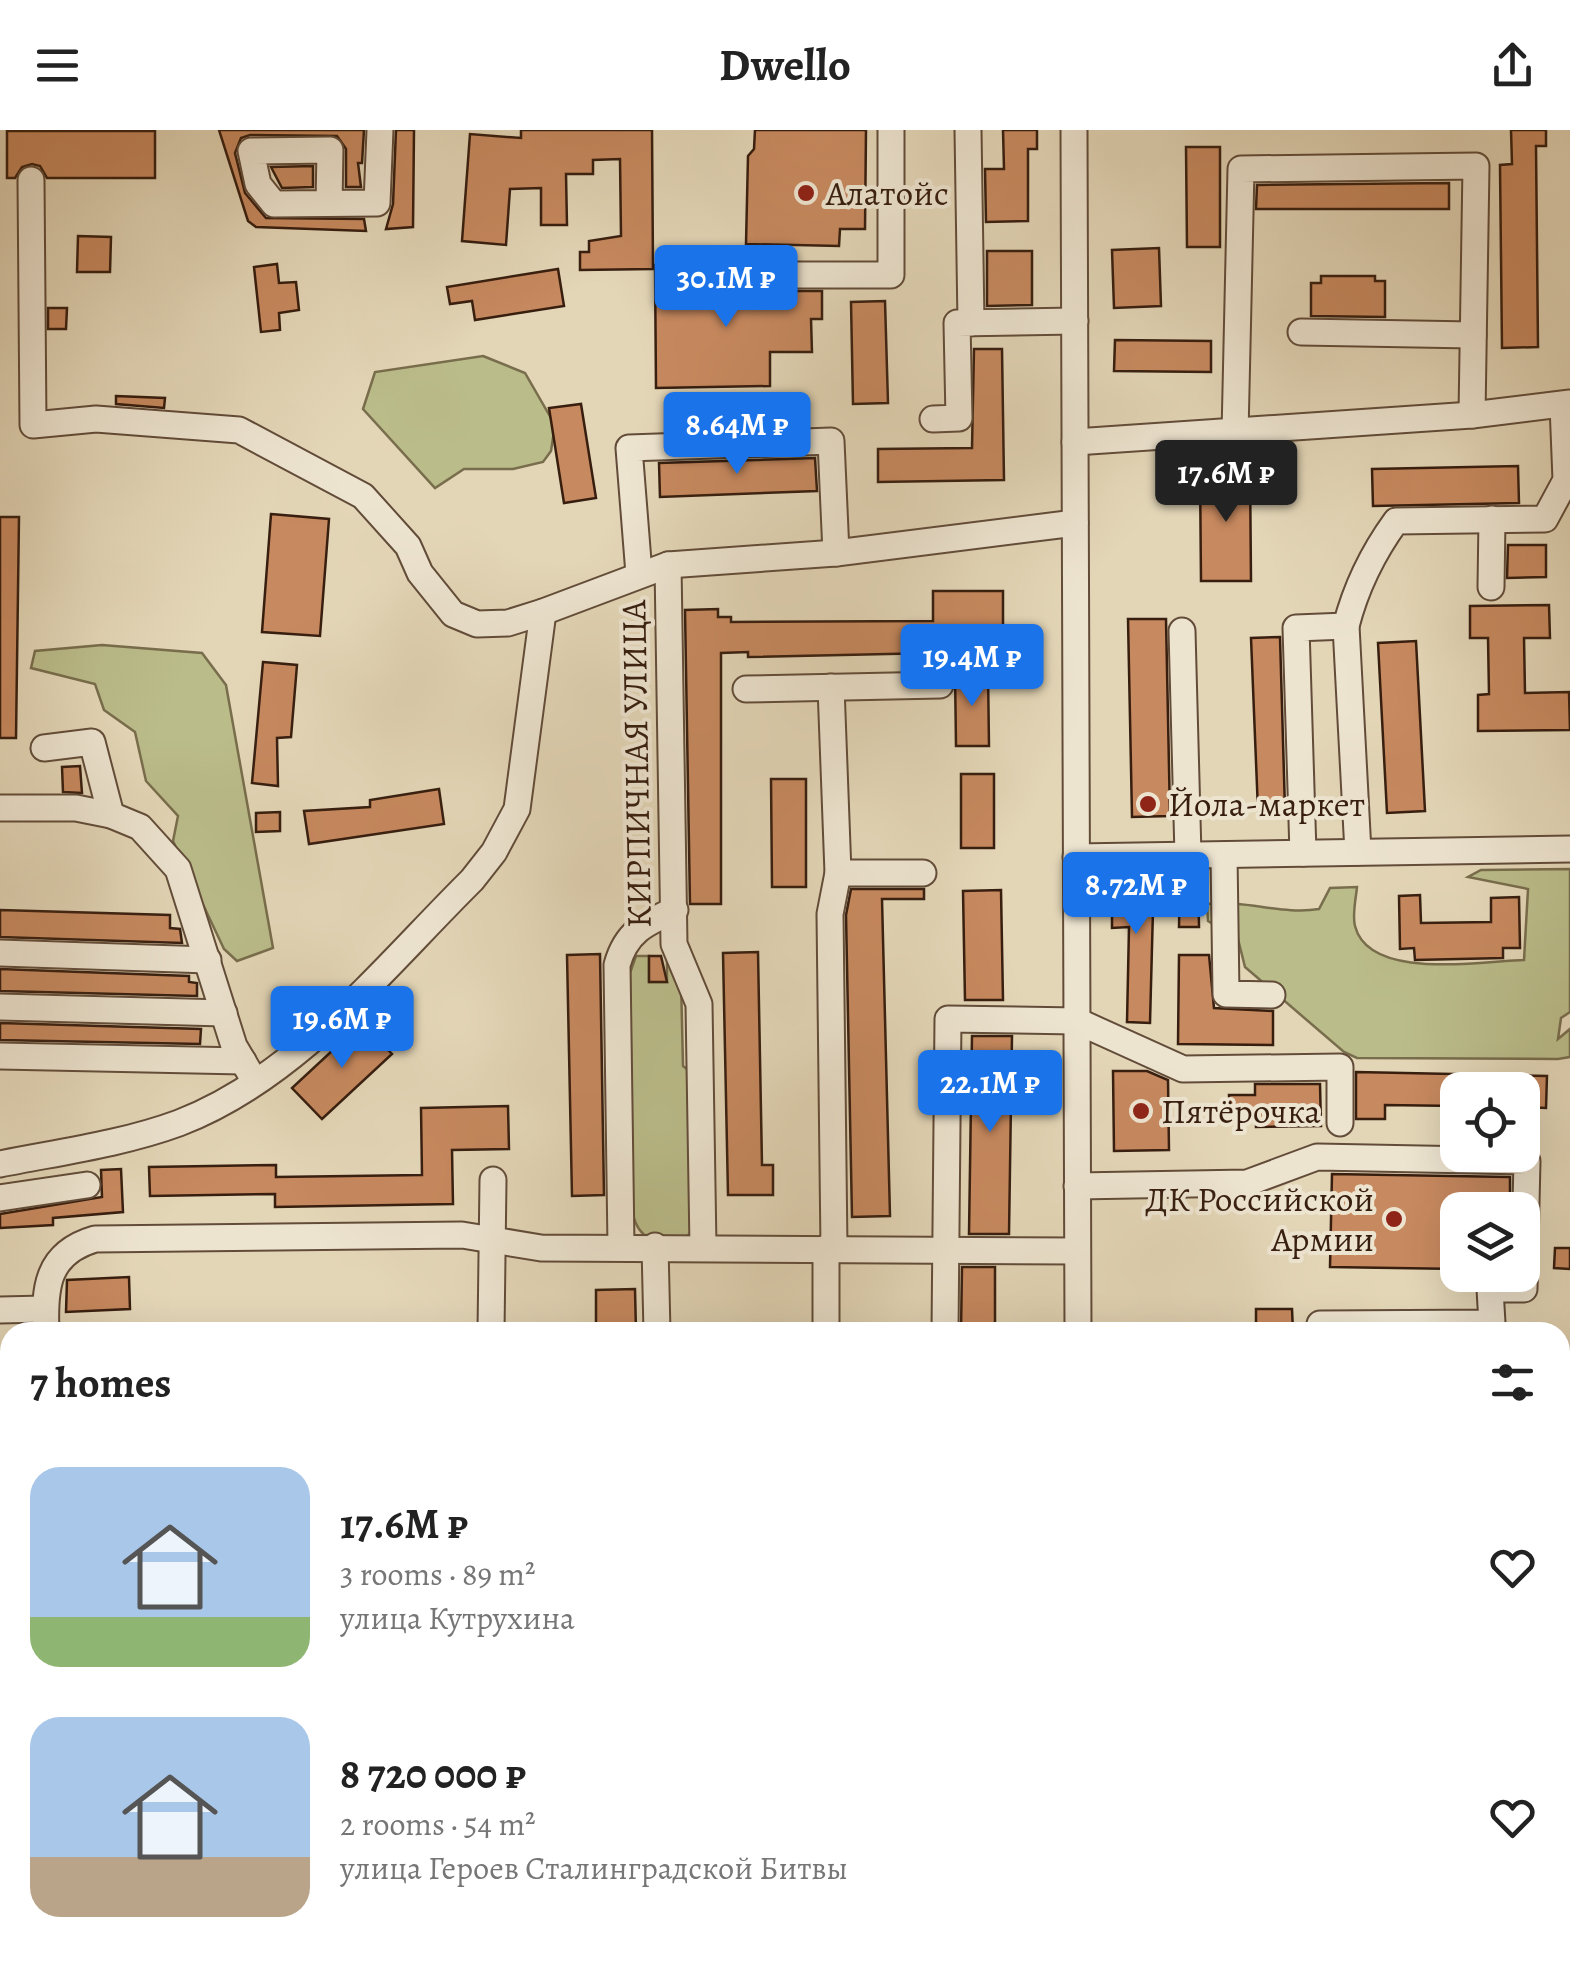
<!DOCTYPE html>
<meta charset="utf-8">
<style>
body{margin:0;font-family:Alegreya,serif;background:#f6f6f6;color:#222;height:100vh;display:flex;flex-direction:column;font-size:38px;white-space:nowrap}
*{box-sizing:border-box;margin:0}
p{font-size:32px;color:#767676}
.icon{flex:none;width:55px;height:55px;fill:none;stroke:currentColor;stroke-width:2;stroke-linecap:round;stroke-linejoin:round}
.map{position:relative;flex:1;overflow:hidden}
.sheet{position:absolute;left:0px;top:1192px;width:1570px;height:642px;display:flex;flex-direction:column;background:#fff;border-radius:30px 30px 0 0;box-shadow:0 10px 40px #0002}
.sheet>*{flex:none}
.buttons{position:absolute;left:1440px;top:942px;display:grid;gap:20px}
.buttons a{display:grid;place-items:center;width:100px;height:100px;border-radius:20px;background:#fff;box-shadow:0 10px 40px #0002;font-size:50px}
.price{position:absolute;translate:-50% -85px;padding:0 22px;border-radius:10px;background:#1a73e8;color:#fff;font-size:32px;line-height:65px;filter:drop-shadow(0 2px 5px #0008)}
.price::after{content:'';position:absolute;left:50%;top:60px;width:30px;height:22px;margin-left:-15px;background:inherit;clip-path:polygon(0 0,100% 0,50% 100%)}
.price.active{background:#222;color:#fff}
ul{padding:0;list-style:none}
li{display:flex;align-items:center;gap:30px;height:250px;padding:0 30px}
li span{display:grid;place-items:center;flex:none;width:280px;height:200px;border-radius:30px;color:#555}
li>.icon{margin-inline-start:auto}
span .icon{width:120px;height:120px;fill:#fffc;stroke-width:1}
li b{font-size:42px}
h2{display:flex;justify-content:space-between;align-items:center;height:120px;padding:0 30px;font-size:42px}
header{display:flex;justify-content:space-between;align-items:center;height:130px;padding:0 30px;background:#fff;font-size:45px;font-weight:700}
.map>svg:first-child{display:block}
.green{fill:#babc8a;stroke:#786d4c;stroke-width:2.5}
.building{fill:#c7895f;stroke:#371e0f;stroke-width:2.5}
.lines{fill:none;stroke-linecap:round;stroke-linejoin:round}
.minor-casing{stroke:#624c39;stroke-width:29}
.minor{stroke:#ede4d0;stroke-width:25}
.poi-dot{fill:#8f2418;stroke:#ede4d0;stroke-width:4}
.labels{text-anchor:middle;stroke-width:8;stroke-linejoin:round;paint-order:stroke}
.poi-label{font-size:35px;fill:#371e0f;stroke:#ede4d0;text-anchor:start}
.street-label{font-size:35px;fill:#371e0f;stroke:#ede4d0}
</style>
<header><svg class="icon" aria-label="menu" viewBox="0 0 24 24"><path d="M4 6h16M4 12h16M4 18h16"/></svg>Dwello<svg class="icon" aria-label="share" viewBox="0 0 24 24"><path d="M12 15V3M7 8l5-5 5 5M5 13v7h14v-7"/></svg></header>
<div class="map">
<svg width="1570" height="1833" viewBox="0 0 1570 1833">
<rect width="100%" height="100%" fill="#e3d6b7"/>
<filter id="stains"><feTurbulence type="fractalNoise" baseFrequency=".002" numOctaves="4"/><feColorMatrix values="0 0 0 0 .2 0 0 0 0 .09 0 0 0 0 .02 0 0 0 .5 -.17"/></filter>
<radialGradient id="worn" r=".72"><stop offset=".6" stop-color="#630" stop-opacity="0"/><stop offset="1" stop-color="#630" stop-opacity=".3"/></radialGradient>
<g class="green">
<path d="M 483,226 L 525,243 L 555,295 L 551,321 L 543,332 L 513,339 L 464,339 L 435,358 L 363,279 L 375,242 Z"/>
<path d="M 102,515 L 202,523 L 226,555 L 273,818 L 237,831 L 224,819 L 173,711 L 178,686 L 146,651 L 135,602 L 104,580 L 95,554 L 31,538 L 35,521 Z"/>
<path d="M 1570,739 L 1570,882 L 1561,888 L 1558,909 L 1570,899 L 1570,927 L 1558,929 L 1357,928 L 1344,922 L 1245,837 L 1238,809 L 1208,791 L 1207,774 C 1247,770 1283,785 1319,779 L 1330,758 L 1357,757 C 1356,768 1352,785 1355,796 C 1369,851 1480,831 1524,830 L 1528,759 L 1468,747 L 1481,740 Z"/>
<path d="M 636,826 L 649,826 L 649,852 L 667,852 L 667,826 L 681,851 L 683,936 L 695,945 L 698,1093 L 685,1109 C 658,1109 641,1115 633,1085 L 630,843 Z"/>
</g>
<g class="building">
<path d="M 219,0 L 364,0 L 362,33 L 358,33 L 361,57 L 346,57 L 346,19 L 337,6 L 250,5 L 241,8 L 235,23 L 245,63 L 266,88 L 364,89 L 366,101 L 256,97 L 248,91 Z"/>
<path d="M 396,0 L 414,0 L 413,97 L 386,99 L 393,74 Z"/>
<path d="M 521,0 L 652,0 L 653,139 L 580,140 L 580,122 L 589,122 L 589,111 L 621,106 L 620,29 L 593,30 L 593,44 L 566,44 L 567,95 L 541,95 L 541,58 L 510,59 L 506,115 L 462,111 L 470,4 L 521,8 Z"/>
<path d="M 755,0 L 866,0 L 865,99 L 840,99 L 839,116 L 746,114 L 748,26 L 754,19 Z"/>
<path d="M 1003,0 L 1037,0 L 1037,19 L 1028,19 L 1028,91 L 986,92 L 985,39 L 1004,39 Z"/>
<path d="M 1511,0 L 1546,0 L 1546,16 L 1536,16 L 1538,217 L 1502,218 L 1500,35 L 1512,34 Z"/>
<path d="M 7,1 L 155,1 L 155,48 L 47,48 L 40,36 L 32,34 L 22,37 L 15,48 L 7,48 Z"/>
<path d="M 1186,17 L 1220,17 L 1220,117 L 1187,117 Z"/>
<path d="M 313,36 L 313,57 L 282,58 L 271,37 Z"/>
<path d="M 1449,53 L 1449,79 L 1256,79 L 1257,55 Z"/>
<path d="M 78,106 L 111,107 L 110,142 L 77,142 Z"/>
<path d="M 1159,118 L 1161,176 L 1114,178 L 1112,120 Z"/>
<path d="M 987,121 L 1032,121 L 1032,175 L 987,176 Z"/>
<path d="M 277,134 L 279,153 L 296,152 L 299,180 L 279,183 L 280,200 L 261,202 L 254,137 Z"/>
<path d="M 655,135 L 705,135 L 705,169 L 733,169 L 733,155 L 782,155 L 794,161 L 822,161 L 822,189 L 811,189 L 812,222 L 770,222 L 770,256 L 656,258 Z"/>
<path d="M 558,139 L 564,176 L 475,190 L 472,171 L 450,174 L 447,157 Z"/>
<path d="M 1321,146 L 1375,146 L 1375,151 L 1385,151 L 1385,187 L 1311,186 L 1311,153 L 1321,153 Z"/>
<path d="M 885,171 L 888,273 L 853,274 L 851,172 Z"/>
<path d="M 48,178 L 67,178 L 66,199 L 48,199 Z"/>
<path d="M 1115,210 L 1211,211 L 1211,242 L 1114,241 Z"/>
<path d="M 974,219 L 1002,219 L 1004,350 L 878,352 L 878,319 L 972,318 Z"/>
<path d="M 116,266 L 165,268 L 164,278 L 116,274 Z"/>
<path d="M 581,274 L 596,368 L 564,373 L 549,278 Z"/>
<path d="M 815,328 L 817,361 L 660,367 L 659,333 Z"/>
<path d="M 1518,336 L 1519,373 L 1373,376 L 1372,339 Z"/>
<path d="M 1250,338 L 1251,451 L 1201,451 L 1200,339 Z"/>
<path d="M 271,384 L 329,389 L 320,506 L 262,502 Z"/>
<path d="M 0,387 L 19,387 L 16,608 L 0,608 Z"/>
<path d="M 1508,415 L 1546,415 L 1546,447 L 1507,448 Z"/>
<path d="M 933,461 L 1003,461 L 1003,498 L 933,499 L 933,523 L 748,527 L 748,522 L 721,523 L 721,774 L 690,774 L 685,480 L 718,479 L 718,487 L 731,487 L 731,492 L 933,491 Z"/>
<path d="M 1549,475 L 1550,508 L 1524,508 L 1525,563 L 1569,562 L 1570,600 L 1478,601 L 1478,565 L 1489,564 L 1488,508 L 1470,508 L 1470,476 Z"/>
<path d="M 1128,489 L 1166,489 L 1170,686 L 1132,687 Z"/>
<path d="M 1280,507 L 1285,680 L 1258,681 L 1251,508 Z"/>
<path d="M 1416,511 L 1425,681 L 1387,683 L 1378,513 Z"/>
<path d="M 263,532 L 297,535 L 291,607 L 277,608 L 278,656 L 252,653 Z"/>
<path d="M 955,542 L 988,542 L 989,616 L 956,616 Z"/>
<path d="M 80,636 L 82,663 L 63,662 L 62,637 Z"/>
<rect x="961" y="644" width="33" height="74"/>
<path d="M 771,649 L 806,649 L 806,757 L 772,757 Z"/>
<path d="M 439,659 L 444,694 L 309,714 L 304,681 L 370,677 L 370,670 Z"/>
<path d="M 280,682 L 280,701 L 256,702 L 256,683 Z"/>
<path d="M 1198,741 L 1199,797 L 1179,797 L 1180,742 Z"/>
<path d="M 1154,742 L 1150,893 L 1127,892 L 1129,797 L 1112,798 L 1112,743 Z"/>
<path d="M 851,759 L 924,759 L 924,769 L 882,769 L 890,1086 L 852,1087 L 846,785 Z"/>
<path d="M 1001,760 L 1003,870 L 965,870 L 963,761 Z"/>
<path d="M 1420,765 L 1421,793 L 1491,792 L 1491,768 L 1519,767 L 1520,818 L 1503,818 L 1503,828 L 1415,830 L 1414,818 L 1400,819 L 1399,766 Z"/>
<path d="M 0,780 L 170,785 L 170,798 L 180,799 L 182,813 L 0,807 Z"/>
<path d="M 758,822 L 762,1035 L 773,1035 L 773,1065 L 728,1065 L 723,823 Z"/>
<path d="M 600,824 L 604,1065 L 572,1066 L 567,825 Z"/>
<path d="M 1179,825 L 1209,825 L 1214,878 L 1273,881 L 1273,915 L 1178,914 Z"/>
<path d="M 649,826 L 661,826 L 667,852 L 649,852 Z"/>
<path d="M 0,839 L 189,846 L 189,852 L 197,853 L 197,866 L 0,861 Z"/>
<path d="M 0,893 L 201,899 L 200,914 L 0,910 Z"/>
<path d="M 362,893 L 392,924 L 322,989 L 292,958 Z"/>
<path d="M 972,906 L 1012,906 L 1009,1104 L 969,1104 Z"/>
<path d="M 1113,941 L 1147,941 L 1168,950 L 1169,1020 L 1114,1021 Z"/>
<path d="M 1356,942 L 1547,946 L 1546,978 L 1522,977 L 1522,960 L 1458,960 L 1458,976 L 1385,975 L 1385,989 L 1356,989 Z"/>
<path d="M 1255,954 L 1320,954 L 1321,996 L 1256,997 L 1256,981 L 1230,981 L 1229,965 L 1255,965 Z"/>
<path d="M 508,976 L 509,1019 L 452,1020 L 453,1074 L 275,1077 L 275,1064 L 150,1066 L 149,1037 L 276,1035 L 276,1047 L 422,1045 L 421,978 Z"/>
<path d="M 121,1039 L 123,1082 L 53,1088 L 53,1095 L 0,1098 L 0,1084 L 102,1067 L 101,1040 Z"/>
<path d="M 1332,1044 L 1510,1047 L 1510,1080 L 1458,1080 L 1458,1139 L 1330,1137 Z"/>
<path d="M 1555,1118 L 1570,1118 L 1570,1139 L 1554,1138 Z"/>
<path d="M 962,1137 L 995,1137 L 995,1202 L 961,1202 Z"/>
<path d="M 129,1147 L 130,1179 L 66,1182 L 67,1150 Z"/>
<path d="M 635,1159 L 636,1202 L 596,1202 L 596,1160 Z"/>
<path d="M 1256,1179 L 1292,1179 L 1293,1202 L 1256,1202 Z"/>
</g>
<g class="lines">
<defs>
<g id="minor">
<path d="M 968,0 L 971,193"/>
<path d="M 1074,0 L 1078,1202"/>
<path d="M 31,50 L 33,295 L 96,289 L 239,300 L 363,366 L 408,416 L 420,443 L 453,484 L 477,494 L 508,493 L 543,482 L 668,435 L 836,423 L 1075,393"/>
<path d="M 329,73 L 330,20 L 251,21 L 258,54 L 274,74 L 377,73 L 380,0"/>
<path d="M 795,145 L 891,145 L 891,0"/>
<path d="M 1301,202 L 1473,205"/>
<path d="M 933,289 L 959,288 L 957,193 L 1075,191"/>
<path d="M 1235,304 L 1241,39 L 1476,36 L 1472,285"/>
<path d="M 1075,312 L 1472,285 L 1570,273"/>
<path d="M 668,435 L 674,814 L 699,874 L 703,1117"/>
<path d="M 639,444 L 629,318 L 831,311 L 836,423"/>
<path d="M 1491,457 L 1492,389"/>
<path d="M 1182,501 L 1188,725"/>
<path d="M 831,557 L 838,743 L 830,784 L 834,1118"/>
<path d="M 746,559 L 940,555"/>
<path d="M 44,618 L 92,612 L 111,685 L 140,697 L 178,739 L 234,916 L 254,950"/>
<path d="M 0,678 L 76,678 L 111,685"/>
<path d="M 1358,722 L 1346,496 C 1356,457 1372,424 1396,391 L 1545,389 L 1566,350 L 1563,275"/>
<path d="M 1303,723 L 1296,498 L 1346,496"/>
<path d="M 1224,725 L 1226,864 L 1272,865"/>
<path d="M 1076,727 L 1570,719"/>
<path d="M 838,743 L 923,743"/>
<path d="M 0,823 L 208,830"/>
<path d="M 0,877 L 224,883"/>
<path d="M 0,926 L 243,931"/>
<path d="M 0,1034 C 60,1022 122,1014 179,993 C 297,948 385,836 472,750 L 494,722 L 517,679 L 543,482"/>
<path d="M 1077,1056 L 1247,1053 L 1317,1027 L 1527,1031 L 1524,1159 L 1490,1159 L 1492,1193 L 1320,1194 L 1321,1202"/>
<path d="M 0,1068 L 87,1055"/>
<path d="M 621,1116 L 617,835 C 626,802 645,793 675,780"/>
<path d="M 655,1116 L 657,1202"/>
<path d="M 826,1118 L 826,1202"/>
<path d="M 0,1180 L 45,1179"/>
<path d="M 46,1202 C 44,1157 47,1123 95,1109 L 462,1105 L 541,1118 L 1077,1121"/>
<path d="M 491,1202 L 493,1050"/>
<path d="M 945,1202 L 948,889 L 1077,891 L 1183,939 L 1340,937 L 1340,993"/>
<path d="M 0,1268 L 10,1271"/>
<path d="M 0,1362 L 5,1363 L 10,1387"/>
<path d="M 0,1432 L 10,1431"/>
<path d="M 0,1585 L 10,1588"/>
<path d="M 0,1729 L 10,1730"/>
<path d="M 1560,1771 L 1570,1771"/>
<path d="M 516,1825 L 516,1833"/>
<path d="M 612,1825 L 616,1833"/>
<path d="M 949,1825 L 949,1833"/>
<path d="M 1079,1825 L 1080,1833"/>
<path d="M 1247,1825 L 1248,1833"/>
<path d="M 121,1833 L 123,1825"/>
</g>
</defs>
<use href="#minor" class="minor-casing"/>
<use href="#minor" class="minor"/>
</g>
<g class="poi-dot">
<circle cx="806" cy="63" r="10"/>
<circle cx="1148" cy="674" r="10"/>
<circle cx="1141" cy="981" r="10"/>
<circle cx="1394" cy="1089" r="10"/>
</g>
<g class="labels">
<g class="poi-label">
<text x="826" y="75">Алатойс</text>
<text x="1168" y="686">Йола-маркет</text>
<text x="1161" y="993">Пятёрочка</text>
<text x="1374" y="1081" text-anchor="end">ДК Российской<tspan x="1374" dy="40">Армии</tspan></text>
</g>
<g class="street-label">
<text transform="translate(636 634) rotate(-91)" y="12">КИРПИЧНАЯ УЛИЦА</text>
</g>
</g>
<rect width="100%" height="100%" filter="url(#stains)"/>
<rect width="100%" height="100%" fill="url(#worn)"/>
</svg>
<div class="buttons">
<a><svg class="icon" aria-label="locate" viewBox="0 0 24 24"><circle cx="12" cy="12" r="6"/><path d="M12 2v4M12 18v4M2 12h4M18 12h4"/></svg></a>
<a><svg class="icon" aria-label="layers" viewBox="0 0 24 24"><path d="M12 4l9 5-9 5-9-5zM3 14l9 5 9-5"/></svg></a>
</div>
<b class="price" style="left:726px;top:200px">30.1M ₽</b>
<b class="price" style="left:737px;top:347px">8.64M ₽</b>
<b class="price active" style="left:1226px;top:395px">17.6M ₽</b>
<b class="price" style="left:972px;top:579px">19.4M ₽</b>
<b class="price" style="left:1136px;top:807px">8.72M ₽</b>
<b class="price" style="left:342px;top:941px">19.6M ₽</b>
<b class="price" style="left:990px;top:1005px">22.1M ₽</b>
<section class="sheet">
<h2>7 homes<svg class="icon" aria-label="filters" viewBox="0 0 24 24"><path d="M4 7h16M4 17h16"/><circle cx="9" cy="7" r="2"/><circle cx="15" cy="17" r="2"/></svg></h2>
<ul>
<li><span style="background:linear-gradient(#a9c7e8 75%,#8fb573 0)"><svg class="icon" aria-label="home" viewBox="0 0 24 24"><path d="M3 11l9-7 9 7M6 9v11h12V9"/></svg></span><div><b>17.6M ₽</b><p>3 rooms · 89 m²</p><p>улица Кутрухина</p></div><svg class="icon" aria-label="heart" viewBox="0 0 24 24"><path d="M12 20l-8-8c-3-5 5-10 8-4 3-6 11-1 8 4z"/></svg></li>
<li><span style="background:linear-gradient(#a9c7e8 70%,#b9a48a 0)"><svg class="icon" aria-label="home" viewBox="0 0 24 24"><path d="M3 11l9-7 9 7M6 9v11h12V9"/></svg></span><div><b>8 720 000 ₽</b><p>2 rooms · 54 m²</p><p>улица Героев Сталинградской Битвы</p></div><svg class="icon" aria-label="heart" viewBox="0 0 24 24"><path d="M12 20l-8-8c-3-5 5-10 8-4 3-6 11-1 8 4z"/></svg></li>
</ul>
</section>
</div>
